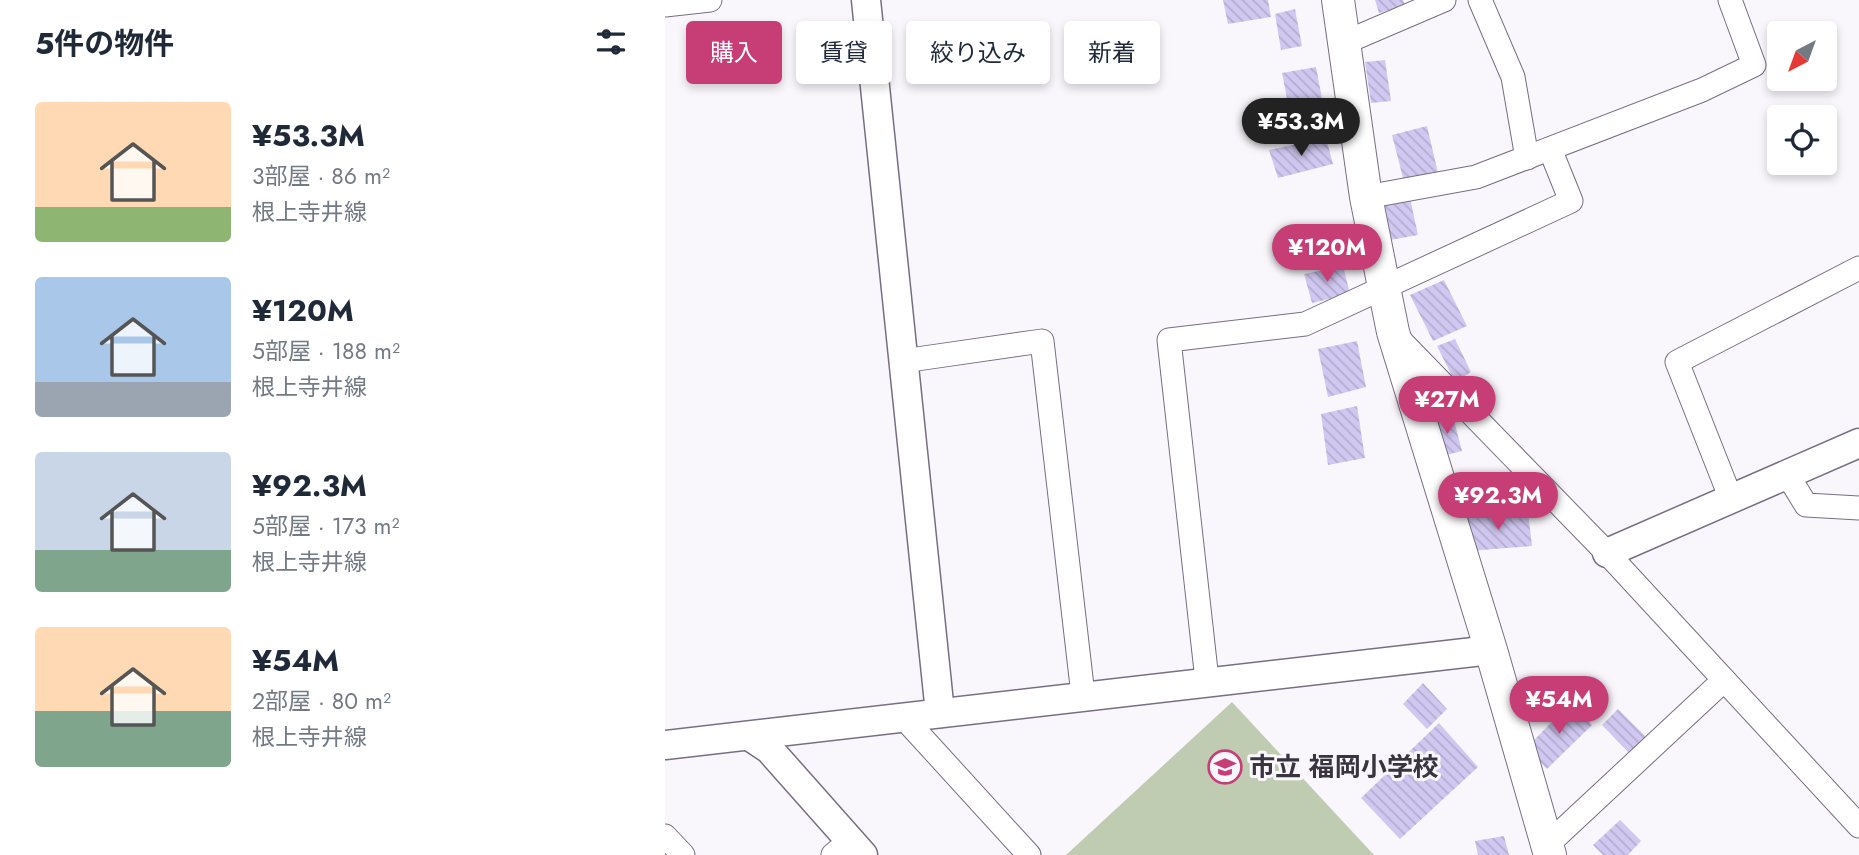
<!DOCTYPE html>
<html lang="ja">
<meta charset="utf-8">
<style>
body{margin:0;font-family:Jost,"Noto Sans JP",sans-serif;background:#f2f2f3;color:#1f2937;height:100vh;display:flex;flex-direction:column;font-size:26px;white-space:nowrap}
*{box-sizing:border-box;margin:0}
p{font-size:23px;color:#747a83}
.icon{flex:none;width:38px;height:38px;fill:none;stroke:currentColor;stroke-width:2;stroke-linecap:round;stroke-linejoin:round}
.map{position:relative;flex:1;overflow:hidden}
.side{display:flex;flex-direction:column;background:#fff;width:665px}
.side>*{flex:none}
.banner{position:absolute;left:21px;top:21px;width:665px;height:63px;display:flex;gap:14px}
.needle{width:46px;rotate:221deg}
.controls{position:absolute;left:1102px;top:21px;display:grid;gap:14px}
.controls a{display:grid;place-items:center;width:70px;height:70px;border-radius:7px;background:#fff;box-shadow:0 4px 10px #0003;font-size:35px}
.price{position:absolute;translate:-50% -60px;padding:0 16px;border-radius:24px;background:#c73d76;color:#fff;font-size:23px;line-height:46px;filter:drop-shadow(0 2px 4px #0008)}
.price::after{content:'';position:absolute;left:50%;top:42px;width:21px;height:16px;margin-left:-10px;background:inherit;clip-path:polygon(0 0,100% 0,50% 100%)}
.price.current{background:#222;color:#fff}
ul{padding:0;list-style:none}
li{display:flex;align-items:center;gap:21px;height:175px;padding:0 35px}
li span{display:grid;place-items:center;flex:none;width:196px;height:140px;border-radius:7px;color:#555}
li>.icon{margin-inline-start:auto}
span .icon{width:84px;height:84px;fill:#fffc;stroke-width:1}
li b{font-size:30px}
h2{display:flex;justify-content:space-between;align-items:center;height:84px;padding:0 35px;font-size:30px}
.chip{padding:0 24px;border-radius:7px;background:#fff;box-shadow:0 4px 10px #0003;font-size:24px;line-height:63px}
.chip.current{background:#c73d76;color:#fff}
main{display:flex;flex:1;min-height:0}
.map>svg:first-child{display:block}
.garden{fill:#c0ccb1}
.building{fill:url(#building-back-hatch)}
.lines{fill:none;stroke-linecap:round;stroke-linejoin:round}
.minor-casing{stroke:#786e82;stroke-width:25}
.tertiary-casing{stroke:#786e82;stroke-width:31}
.secondary-casing{stroke:#786e82;stroke-width:34}
.minor{stroke:#fff;stroke-width:23}
.tertiary{stroke:#fff;stroke-width:28}
.secondary{stroke:#fff;stroke-width:32}
.labels{text-anchor:middle;stroke-width:6;stroke-linejoin:round;paint-order:stroke}
.poi-label{font-size:26px;font-weight:bold;fill:#39343d;stroke:#faf7fc;text-anchor:start}
</style>
<main>
<section class="side">
<h2>5件の物件<svg class="icon" aria-label="filters" viewBox="0 0 24 24"><path d="M4 7h16M4 17h16"/><circle cx="9" cy="7" r="2"/><circle cx="15" cy="17" r="2"/></svg></h2>
<ul>
<li><span style="background:linear-gradient(#ffd9b3 75%,#8fb573 0)"><svg class="icon" aria-label="home" viewBox="0 0 24 24"><path d="M3 11l9-7 9 7M6 9v11h12V9"/></svg></span><div><b>¥53.3M</b><p>3部屋 · 86 m²</p><p>根上寺井線</p></div></li>
<li><span style="background:linear-gradient(#a9c7e8 75%,#9aa5b1 0)"><svg class="icon" aria-label="home" viewBox="0 0 24 24"><path d="M3 11l9-7 9 7M6 9v11h12V9"/></svg></span><div><b>¥120M</b><p>5部屋 · 188 m²</p><p>根上寺井線</p></div></li>
<li><span style="background:linear-gradient(#c9d6e8 70%,#7fa58c 0)"><svg class="icon" aria-label="home" viewBox="0 0 24 24"><path d="M3 11l9-7 9 7M6 9v11h12V9"/></svg></span><div><b>¥92.3M</b><p>5部屋 · 173 m²</p><p>根上寺井線</p></div></li>
<li><span style="background:linear-gradient(#ffd9b3 60%,#7fa58c 0)"><svg class="icon" aria-label="home" viewBox="0 0 24 24"><path d="M3 11l9-7 9 7M6 9v11h12V9"/></svg></span><div><b>¥54M</b><p>2部屋 · 80 m²</p><p>根上寺井線</p></div></li>
</ul>
</section>
<div class="map">
<svg width="1194" height="855" viewBox="0 0 1194 855">
<defs>
<pattern id="building-back-hatch" width="6" height="6" patternUnits="userSpaceOnUse" patternTransform="scale(1.75)"><rect width="6" height="6" fill="#d1c8f1"/><path d="M-1 5l2 2M0 0l6 6M5-1l2 2" fill="none" stroke="#b4acd0"/></pattern>
</defs>
<rect width="100%" height="100%" fill="#faf7fc"/>
<path class="garden" d="M 567,702 L 709,855 L 401,855 Z"/>
<g class="building">
<path d="M 558,0 L 603,0 L 606,17 L 563,24 Z"/>
<path d="M 710,0 L 738,0 L 740,5 L 714,13 Z"/>
<path d="M 630,9 L 637,46 L 616,50 L 610,14 Z"/>
<path d="M 720,60 L 726,101 L 706,103 L 700,62 Z"/>
<path d="M 651,67 L 660,114 L 626,119 L 617,73 Z"/>
<path d="M 762,126 L 773,173 L 739,182 L 727,135 Z"/>
<path d="M 661,138 L 668,164 L 613,178 L 604,150 Z"/>
<path d="M 745,198 L 753,235 L 725,240 L 717,204 Z"/>
<path d="M 678,266 L 685,294 L 647,303 L 639,274 Z"/>
<path d="M 779,280 L 802,326 L 768,341 L 745,295 Z"/>
<path d="M 790,339 L 806,372 L 790,382 L 772,346 Z"/>
<path d="M 692,341 L 701,387 L 663,397 L 653,349 Z"/>
<path d="M 692,406 L 700,458 L 663,465 L 656,414 Z"/>
<path d="M 788,417 L 797,451 L 777,456 L 767,421 Z"/>
<path d="M 863,512 L 867,546 L 804,551 L 798,518 Z"/>
<path d="M 758,683 L 782,709 L 762,729 L 738,704 Z"/>
<path d="M 906,703 L 927,725 L 882,769 L 861,748 Z"/>
<path d="M 953,709 L 983,739 L 966,755 L 937,725 Z"/>
<path d="M 774,723 L 813,767 L 735,839 L 696,798 Z"/>
<path d="M 955,820 L 976,841 L 963,855 L 938,855 L 928,845 Z"/>
<path d="M 839,836 L 844,855 L 813,855 L 810,841 Z"/>
</g>
<g class="lines">
<defs>
<g id="minor">
<path d="M 815,0 L 848,77 L 862,158"/>
<path d="M 0,5 L 45,0"/>
<path d="M 681,42 L 779,0"/>
<path d="M 701,197 L 811,177 L 1037,90 L 1089,65 L 1065,0"/>
<path d="M 732,337 L 942,553 L 1194,826"/>
<path d="M 238,361 L 377,341 L 418,695"/>
<path d="M 1122,474 L 1141,505 L 1194,508"/>
<path d="M 1066,499 L 1012,362 L 1194,268"/>
<path d="M 542,680 L 504,340 L 640,324 L 906,201 L 885,149"/>
<path d="M 239,718 L 364,855"/>
<path d="M 0,836 L 18,855"/>
<path d="M 882,845 L 1059,680"/>
<path d="M 168,855 L 185,841"/>
</g>
<g id="tertiary">
<path d="M 201,0 L 275,713"/>
<path d="M 942,553 L 1194,443"/>
<path d="M 86,737 L 104,749 L 198,855"/>
<path d="M 0,745 L 826,650"/>
</g>
<path id="secondary" d="M 673,0 L 701,197 L 728,332 L 826,650 L 885,855"/>
</defs>
<use href="#minor" class="minor-casing"/>
<use href="#tertiary" class="tertiary-casing"/>
<use href="#secondary" class="secondary-casing"/>
<use href="#minor" class="minor"/>
<use href="#tertiary" class="tertiary"/>
<use href="#secondary" class="secondary"/>
</g>
<defs>
<symbol id="school-ring" viewBox="-11 -11 22 22"><circle r="9.5" fill="#faf7fc" stroke="#c73d76" stroke-width="1.5"/><path d="M0-5L7-2L0 1L-7-2ZM-4 1L0 2.5L4 1V4Q0 6-4 4Z" fill="#c73d76"/></symbol>
</defs>
<g fill-rule="evenodd">
<use href="#school-ring" x="541" y="748" width="38" height="38"/>
</g>
<g class="labels">
<g class="poi-label">
<text x="584" y="776">市立 福岡小学校</text>
</g>
</g>
</svg>
<div class="controls">
<a><svg class="needle" viewBox="-14 -14 28 28"><path d="M0-13l5 13h-10z" fill="#e53935"/><path d="M0 13l5-13h-10z" fill="#747a83"/></svg></a>
<a><svg class="icon" aria-label="locate" viewBox="0 0 24 24"><circle cx="12" cy="12" r="6"/><path d="M12 2v4M12 18v4M2 12h4M18 12h4"/></svg></a>
</div>
<b class="price current" style="left:636px;top:158px">¥53.3M</b>
<b class="price" style="left:662px;top:284px">¥120M</b>
<b class="price" style="left:782px;top:436px">¥27M</b>
<b class="price" style="left:833px;top:532px">¥92.3M</b>
<b class="price" style="left:894px;top:736px">¥54M</b>
<div class="banner">
<a class="chip current">購入</a>
<a class="chip">賃貸</a>
<a class="chip">絞り込み</a>
<a class="chip">新着</a>
</div>
</div>
</main>
